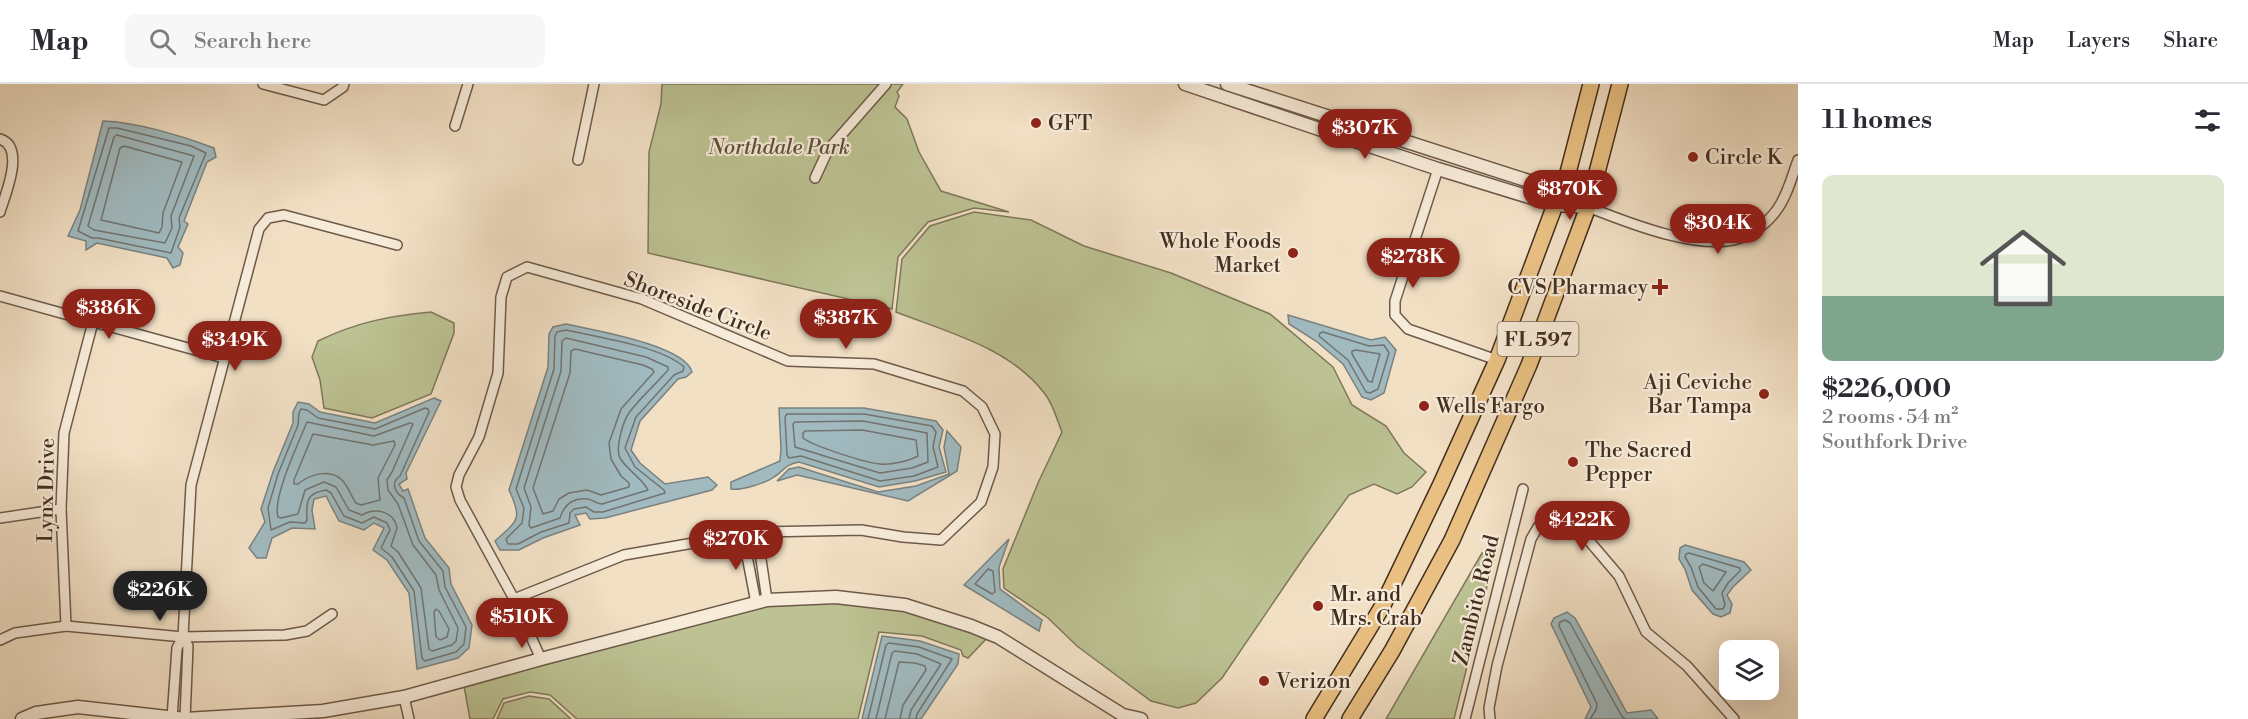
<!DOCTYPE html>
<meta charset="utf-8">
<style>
body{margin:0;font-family:"Libre Bodoni",serif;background:#f7f7f7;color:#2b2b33;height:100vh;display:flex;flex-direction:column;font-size:22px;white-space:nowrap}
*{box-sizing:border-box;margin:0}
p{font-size:20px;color:#7c7c81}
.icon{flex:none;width:33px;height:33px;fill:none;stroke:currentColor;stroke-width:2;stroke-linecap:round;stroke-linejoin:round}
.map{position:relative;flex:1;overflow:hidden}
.panel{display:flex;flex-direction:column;background:#fff;width:450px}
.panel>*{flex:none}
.buttons{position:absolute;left:1719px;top:556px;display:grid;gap:12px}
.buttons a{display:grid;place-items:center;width:60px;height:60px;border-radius:12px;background:#fff;box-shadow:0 6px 24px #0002;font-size:30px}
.price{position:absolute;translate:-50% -51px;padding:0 14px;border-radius:21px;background:#8f2418;color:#fff;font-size:20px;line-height:39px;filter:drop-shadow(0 2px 3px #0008)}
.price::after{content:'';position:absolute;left:50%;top:36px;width:18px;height:14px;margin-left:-9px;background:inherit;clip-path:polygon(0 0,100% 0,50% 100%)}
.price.selected{background:#222;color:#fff}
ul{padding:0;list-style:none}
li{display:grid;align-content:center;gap:12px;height:318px;padding:0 24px}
li span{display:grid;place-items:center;height:186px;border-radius:12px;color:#555}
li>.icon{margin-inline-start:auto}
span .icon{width:108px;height:108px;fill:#fffc;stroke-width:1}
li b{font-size:26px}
h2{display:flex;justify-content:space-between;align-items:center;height:72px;padding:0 24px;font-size:26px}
header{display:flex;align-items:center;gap:36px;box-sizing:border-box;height:84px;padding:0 30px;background:#fff;border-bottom:2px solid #e1e1e2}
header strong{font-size:28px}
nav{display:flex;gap:33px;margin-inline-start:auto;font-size:21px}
.search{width:420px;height:54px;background:#f7f7f7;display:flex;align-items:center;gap:15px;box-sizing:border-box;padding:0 21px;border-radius:12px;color:#7c7c81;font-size:22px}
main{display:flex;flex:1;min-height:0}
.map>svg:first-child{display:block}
.green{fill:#bcc293;stroke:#7f785a;stroke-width:1.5}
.water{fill:#a0bac0;stroke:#7a8280;stroke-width:1.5}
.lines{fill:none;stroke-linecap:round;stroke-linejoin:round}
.shore{stroke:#717470;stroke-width:1.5}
.minor-casing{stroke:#6e5a49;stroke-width:12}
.tertiary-casing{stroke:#6e5a49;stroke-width:15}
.primary-casing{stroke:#422e20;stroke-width:18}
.minor{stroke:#f7ebd9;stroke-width:9}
.tertiary{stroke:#f7ebd9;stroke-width:12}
.primary{stroke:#e9c082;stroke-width:15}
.poi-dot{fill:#8f2418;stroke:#f7ebd9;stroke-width:2}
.labels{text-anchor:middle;stroke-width:4.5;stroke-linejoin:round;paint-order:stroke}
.shield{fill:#f7ebd9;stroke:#786758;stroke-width:1.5}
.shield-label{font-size:20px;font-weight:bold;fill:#422e20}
.poi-label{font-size:21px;fill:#422e20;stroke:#f7ebd9;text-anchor:start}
.park-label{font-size:21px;font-style:italic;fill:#5a4c37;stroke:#f7ebd9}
.street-label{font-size:21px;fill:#422e20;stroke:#f7ebd9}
</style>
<header>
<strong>Map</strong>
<div class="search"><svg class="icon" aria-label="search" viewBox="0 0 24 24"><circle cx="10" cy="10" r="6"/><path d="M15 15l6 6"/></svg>Search here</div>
<nav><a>Map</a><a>Layers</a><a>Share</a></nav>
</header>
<main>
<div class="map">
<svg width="1798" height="635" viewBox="0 0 1798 635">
<rect width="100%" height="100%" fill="#f2e0c5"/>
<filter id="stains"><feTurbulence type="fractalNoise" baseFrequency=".00333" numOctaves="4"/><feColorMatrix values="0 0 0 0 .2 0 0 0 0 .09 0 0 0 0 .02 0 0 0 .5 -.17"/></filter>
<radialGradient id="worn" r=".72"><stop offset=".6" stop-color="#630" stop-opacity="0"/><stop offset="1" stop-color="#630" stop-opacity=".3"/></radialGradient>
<g class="green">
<path d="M 662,0 L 903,0 L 897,8 L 899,12 L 895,23 L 907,35 L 919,68 L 941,107 L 1009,128 L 974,124 L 928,138 L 898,173 L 892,225 L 648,169 L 649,68 L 661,20 Z"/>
<path d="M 974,128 L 1031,136 L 1084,162 L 1171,189 L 1270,230 L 1333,283 L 1352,321 L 1386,342 L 1404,369 L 1426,388 L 1412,403 L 1397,410 L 1374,400 L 1349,411 L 1305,472 L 1222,594 L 1196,619 L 1178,624 L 1151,617 L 1077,562 L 1048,534 L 1004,504 L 1003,485 L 1038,399 L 1062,348 C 1057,336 1053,320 1045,310 C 1011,264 947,248 896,228 L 902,175 L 930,142 Z"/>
<path d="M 431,228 L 454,239 L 454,249 L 431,310 L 372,334 L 324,324 L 320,296 L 312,273 L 318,257 C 357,238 389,232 431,228 Z"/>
<path d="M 1482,469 L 1494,474 L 1454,635 L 1386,635 Z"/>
<path d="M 835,518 L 904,526 L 987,554 L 968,574 L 963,572 L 961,566 L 922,552 L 879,548 L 858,635 L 577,635 L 550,611 L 530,608 L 503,615 L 493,635 L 470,635 L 464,602 L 767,522 Z"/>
<path d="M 529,612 L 549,615 L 571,635 L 497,635 L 504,619 Z"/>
</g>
<g class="water">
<path d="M 103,37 C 136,38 183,52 214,64 L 216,73 L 207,78 L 184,137 L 188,140 L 178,163 L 183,169 L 180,181 L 173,184 L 167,174 L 97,159 L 86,166 L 86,157 L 68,152 L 80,126 Z"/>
<path d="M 1288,231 L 1371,256 L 1385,253 L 1396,266 L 1384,309 L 1371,316 L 1362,313 L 1343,280 L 1316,257 L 1289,240 Z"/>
<path d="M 566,240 C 593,246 685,261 692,288 L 686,293 L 678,295 L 640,337 L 631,366 L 640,379 L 665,400 L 708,393 L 717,401 L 712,406 L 605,434 L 590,435 L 586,429 L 575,431 L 580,441 L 543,454 L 519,466 L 500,466 L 495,457 C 518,436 523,436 509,406 L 548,283 L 549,250 L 553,243 Z"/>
<path d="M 434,314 L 441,317 L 406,389 L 407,395 L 399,400 L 403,407 L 408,405 L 425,454 L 449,484 L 451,500 L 472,541 L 469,564 L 458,574 L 417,585 L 409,509 L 387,476 L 373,466 L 384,444 L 374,439 L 364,446 L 339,437 L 326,412 L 314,415 L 312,426 L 315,445 L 292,444 L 272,454 L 266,474 L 257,474 L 249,464 L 265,438 L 261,425 L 273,388 L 293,339 L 293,328 L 298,318 L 309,320 L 320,328 L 375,339 Z"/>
<path d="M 779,324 L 864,324 L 936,337 L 943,346 L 939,363 L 946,388 L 915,397 L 879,403 L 799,378 C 784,381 785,386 774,393 C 766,399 740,407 731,405 L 731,398 L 780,377 L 781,365 Z"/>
<path d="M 947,347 L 961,363 L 957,387 L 908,417 L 797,391 L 777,397 L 789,385 L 799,383 L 878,408 L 916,402 L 949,390 L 944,363 Z"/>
<path d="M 1009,455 L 999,483 L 1000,505 L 1042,536 L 1039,547 L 964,501 Z"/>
<path d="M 1685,461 L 1744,478 L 1751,486 L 1733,503 L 1727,511 L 1732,520 L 1730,529 L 1721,533 L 1713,530 L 1692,506 L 1685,485 L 1679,475 L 1680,464 Z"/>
<path d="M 1567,528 L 1575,534 L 1627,629 L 1651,626 L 1658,635 L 1585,635 L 1591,623 L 1551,540 L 1554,534 Z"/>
<path d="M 882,552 L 920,557 L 959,570 L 958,580 L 921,635 L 862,635 Z"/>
</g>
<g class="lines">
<g class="shore">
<path d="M 109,44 L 117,44 L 191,62 L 206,69 L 179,134 L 180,143 L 171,169 L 98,154 L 92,154 L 78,147 Z"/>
<path d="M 117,51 L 194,72 L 171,132 L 172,144 L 165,159 L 94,146 L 88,142 L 114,53 Z"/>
<path d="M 124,62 L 182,78 L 163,129 L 162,143 L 159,149 L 101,136 L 120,64 Z"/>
<path d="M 566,246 C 597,253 661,262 684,283 L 683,287 L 674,291 L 636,333 L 625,364 L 635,383 L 664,406 L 665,409 L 603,428 L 594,428 L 586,423 L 574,425 L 570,429 L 569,439 L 541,448 L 518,460 L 508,460 L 506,455 L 522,439 L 524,424 L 516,405 L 554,285 L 555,252 L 557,248 Z"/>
<path d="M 1323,248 L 1369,262 L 1384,261 L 1389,269 L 1378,305 L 1370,309 L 1366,308 L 1348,276 L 1319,252 L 1320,249 Z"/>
<path d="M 566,254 L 646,273 L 668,283 L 668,286 C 657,299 638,316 629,329 C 623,337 615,365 620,374 C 628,387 642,394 648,406 L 602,420 C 595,420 594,416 588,415 C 573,413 564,421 560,434 L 531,444 L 529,441 L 531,423 L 524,404 L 561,287 L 562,257 Z"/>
<path d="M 575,265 L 643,281 L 652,285 L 654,288 L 621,325 L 609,359 L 611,375 L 621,392 L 629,399 L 629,403 L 601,411 L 587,406 L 569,409 L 559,415 L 553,427 L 543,430 L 533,404 L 570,289 L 571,267 Z"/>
<path d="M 1356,266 L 1380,270 L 1372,298 L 1368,297 L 1352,270 L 1352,267 Z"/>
<path d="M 425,324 L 428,325 L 429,328 L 400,392 C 390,399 395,409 404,414 L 419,457 L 443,487 L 445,503 L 466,543 L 464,560 L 456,568 L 425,577 L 422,574 L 414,507 L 392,473 L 381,464 L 390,446 L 387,439 L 374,433 L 362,439 L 344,432 L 331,409 L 326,406 C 306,409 306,418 307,436 L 305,439 L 290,438 L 271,446 L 268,424 L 278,390 L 298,341 L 299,329 L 301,325 L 307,326 L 318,334 L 375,345 Z"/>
<path d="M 787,330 L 864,330 L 932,342 L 936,348 L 933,363 L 938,383 L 914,392 L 880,397 L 801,372 L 789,374 L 787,371 L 785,333 Z"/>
<path d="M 863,337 L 927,349 L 928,378 L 912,384 L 880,389 L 795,363 L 793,340 L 795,338 Z"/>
<path d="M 307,338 L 374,352 L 410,339 L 413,340 L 392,388 L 387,396 L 388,406 L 398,420 L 413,461 L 436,491 L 439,506 L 458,544 L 456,557 L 452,561 L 432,567 L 429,565 L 421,504 L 398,468 L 391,462 L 397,444 C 394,427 375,423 362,431 L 349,426 L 336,403 L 324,398 L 305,406 L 298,430 L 281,434 L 278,433 C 272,414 299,358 307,338 Z"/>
<path d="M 862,346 L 916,356 L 918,372 C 909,377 891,381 880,380 C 866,379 813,362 803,354 L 803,349 L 805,347 Z"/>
<path d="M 313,350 L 373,361 L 394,357 L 395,361 L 378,394 L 380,416 L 361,421 L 356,419 C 351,412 349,404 343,397 C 331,384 310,390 298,400 L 294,400 L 294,396 Z"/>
<path d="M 1689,469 L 1740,484 L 1740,487 L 1728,499 L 1722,509 L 1725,521 L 1723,525 L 1716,525 L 1698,503 L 1691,483 L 1685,473 L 1686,470 Z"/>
<path d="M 1703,480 L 1726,488 L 1713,507 L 1704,499 L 1699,483 Z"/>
<path d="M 988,485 L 993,487 L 995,508 L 992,510 L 975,500 Z"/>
<path d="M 436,525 L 439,527 L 449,545 L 447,553 L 440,556 L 436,553 L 434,528 Z"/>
<path d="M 868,635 L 886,561 L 889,559 L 919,563 L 952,575 L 917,630 L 916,635"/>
<path d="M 876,635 L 892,569 L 895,567 L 917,570 L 941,580 L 911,626 L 909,635"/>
<path d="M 885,635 L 899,578 L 915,579 L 925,582 L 926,586 L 903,621 L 900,635"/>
<path d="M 1590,635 L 1596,626 L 1597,620 L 1559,542 L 1560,538 L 1565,536 L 1570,539 L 1621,631 L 1625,635"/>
</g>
<defs>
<g id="minor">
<path d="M 263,0 L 324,16 L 343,3 L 344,0"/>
<path d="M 455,42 L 468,0"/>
<path d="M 0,55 C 26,63 5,111 0,128"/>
<path d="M 578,76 L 594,0"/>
<path d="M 1438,85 L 1395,217 L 1395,231 L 1408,245 L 1497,276"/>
<path d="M 815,94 L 828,66 L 886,0"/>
<path d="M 1588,123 C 1626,138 1700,168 1740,154 C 1753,150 1768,138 1776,127 C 1787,113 1792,92 1798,76"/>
<path d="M 0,212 L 224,274"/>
<path d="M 0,434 L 61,425"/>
<path d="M 757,448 L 767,516"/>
<path d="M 743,451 L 756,519"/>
<path d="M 514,515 L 624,471 L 757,448 L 861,446 L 903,453 L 941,456 L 981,418 L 993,383 L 995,350 L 982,323 L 963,307 L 874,280 L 788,277 L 642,215 L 527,183 L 507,193 L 501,213 L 498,289 L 479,353 L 459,391 L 456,403 L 460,416 L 514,515 L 541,575"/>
<path d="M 66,542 L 61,425 L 64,349 L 93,238"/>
<path d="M 183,553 L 188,562 L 185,635"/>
<path d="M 0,556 L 15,549 L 66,542 L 183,553 L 285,551 L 307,547 L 332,530"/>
<path d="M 404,613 L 409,635"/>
<path d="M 172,634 L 177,564 L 183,553 L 191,401 L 259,145 L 268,134 L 284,131 L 397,161"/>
<path d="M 1465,635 L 1523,405"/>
<path d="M 1490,635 L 1489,624 L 1497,582 L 1531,455 L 1538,443 L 1555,437 L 1564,437 L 1579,445 L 1619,492 L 1646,548 L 1687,582 L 1734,635"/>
</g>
<g id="tertiary">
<path d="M 1185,0 L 1438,85 L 1555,121 L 1588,123"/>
<path d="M 1227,0 L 1563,108 L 1584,121"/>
<path d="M 22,635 L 36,629 L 78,623 L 185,635 L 323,627 L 404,613 L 541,575 L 767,516 L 836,513 L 905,521 L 971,542 L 998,553 L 1123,631 L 1141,635"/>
</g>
<g id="primary">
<path d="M 1314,635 L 1382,523 L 1440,402 L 1497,276 L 1555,121 L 1563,108 L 1591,0"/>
<path d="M 1350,635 L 1392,567 L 1452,456 L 1529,281 L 1588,123 L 1620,0"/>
</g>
</defs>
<use href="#minor" class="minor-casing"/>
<use href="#tertiary" class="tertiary-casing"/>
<use href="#primary" class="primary-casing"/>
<use href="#minor" class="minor"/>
<use href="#tertiary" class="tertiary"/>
<use href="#primary" class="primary"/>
</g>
<g class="poi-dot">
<circle cx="1036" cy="39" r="6"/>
<circle cx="1693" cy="73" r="6"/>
<circle cx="1293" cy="169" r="6"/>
<path d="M1657 194h6v6h6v6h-6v6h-6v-6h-6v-6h6z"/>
<circle cx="1764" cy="310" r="6"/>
<circle cx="1424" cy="322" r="6"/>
<circle cx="1573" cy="378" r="6"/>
<circle cx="1318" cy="522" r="6"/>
<circle cx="1264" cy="597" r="6"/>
</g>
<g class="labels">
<rect class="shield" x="1497.5" y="238" width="81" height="34" rx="4.5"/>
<g class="shield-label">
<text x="1538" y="262">FL 597</text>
</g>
<g class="poi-label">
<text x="1048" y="46">GFT</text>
<text x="1705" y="80">Circle K</text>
<text x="1281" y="164" text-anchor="end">Whole Foods<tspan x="1281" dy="24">Market</tspan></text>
<text x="1648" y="210" text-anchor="end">CVS Pharmacy</text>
<text x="1752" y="305" text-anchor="end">Aji Ceviche<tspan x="1752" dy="24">Bar Tampa</tspan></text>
<text x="1436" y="329">Wells Fargo</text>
<text x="1585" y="373">The Sacred<tspan x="1585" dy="24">Pepper</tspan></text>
<text x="1330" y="517">Mr. and<tspan x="1330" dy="24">Mrs. Crab</tspan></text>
<text x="1276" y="604">Verizon</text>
</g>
<g class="park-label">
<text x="779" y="70">Northdale Park</text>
</g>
<g class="street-label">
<text transform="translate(698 222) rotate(21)" y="7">Shoreside Circle</text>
<text transform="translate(46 406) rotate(-89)" y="7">Lynx Drive</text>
<text transform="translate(1476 516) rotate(-76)" y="7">Zambito Road</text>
</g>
</g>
<rect width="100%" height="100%" filter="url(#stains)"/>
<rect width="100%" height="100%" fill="url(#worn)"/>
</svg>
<div class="buttons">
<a><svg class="icon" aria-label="layers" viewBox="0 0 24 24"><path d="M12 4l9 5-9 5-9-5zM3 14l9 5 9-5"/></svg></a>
</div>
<b class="price" style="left:1365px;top:76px">$307K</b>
<b class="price" style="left:1570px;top:137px">$870K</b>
<b class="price" style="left:1718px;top:171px">$304K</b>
<b class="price" style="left:1413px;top:205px">$278K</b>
<b class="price" style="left:109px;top:256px">$386K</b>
<b class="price" style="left:846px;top:266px">$387K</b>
<b class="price" style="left:235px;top:288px">$349K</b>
<b class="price" style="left:1582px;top:468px">$422K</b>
<b class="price" style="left:736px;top:487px">$270K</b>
<b class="price selected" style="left:160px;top:538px">$226K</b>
<b class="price" style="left:522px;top:565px">$510K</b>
</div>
<section class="panel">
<h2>11 homes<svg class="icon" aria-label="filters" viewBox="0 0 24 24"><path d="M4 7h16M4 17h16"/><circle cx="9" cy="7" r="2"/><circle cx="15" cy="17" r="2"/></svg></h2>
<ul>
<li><span style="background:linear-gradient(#dfe7d0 65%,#7fa58c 0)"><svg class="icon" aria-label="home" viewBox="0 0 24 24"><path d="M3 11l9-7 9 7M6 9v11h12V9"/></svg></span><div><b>$226,000</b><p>2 rooms · 54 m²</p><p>Southfork Drive</p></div></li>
</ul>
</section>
</main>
